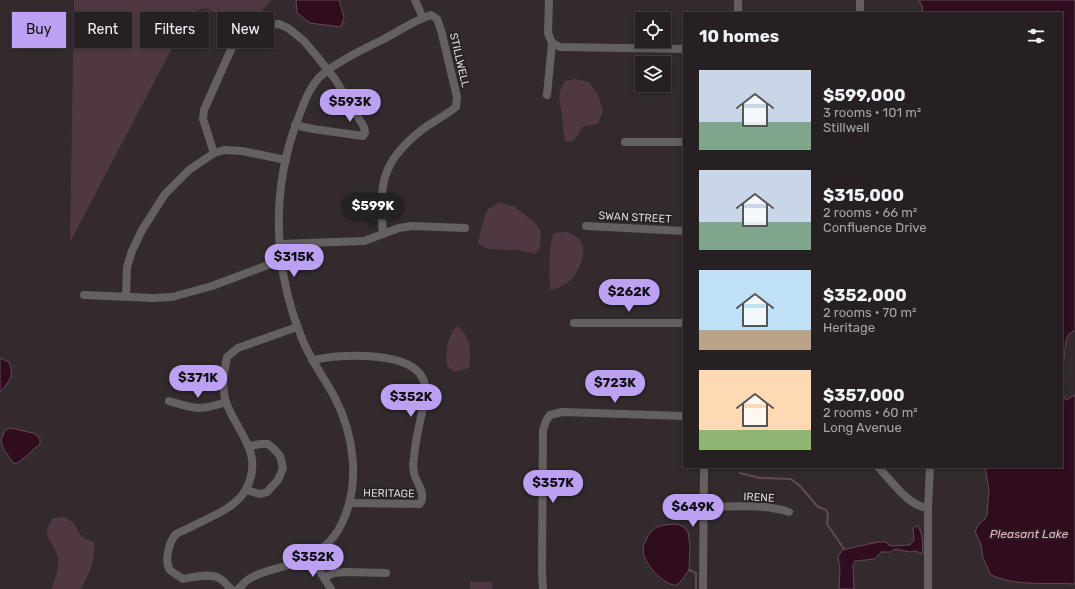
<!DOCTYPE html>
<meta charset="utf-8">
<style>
body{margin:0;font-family:Rubik,sans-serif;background:#2e282a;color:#f1f3f6;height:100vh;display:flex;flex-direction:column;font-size:15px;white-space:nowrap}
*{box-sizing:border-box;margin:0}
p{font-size:13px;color:#a4a3a5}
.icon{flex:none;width:22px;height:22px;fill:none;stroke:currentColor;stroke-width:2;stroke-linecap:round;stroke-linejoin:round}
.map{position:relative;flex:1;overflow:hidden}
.sheet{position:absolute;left:683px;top:12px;width:380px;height:456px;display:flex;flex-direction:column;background:#262022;border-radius:0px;box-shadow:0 2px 6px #0003,0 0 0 1px #423e40}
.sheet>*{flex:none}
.top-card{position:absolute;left:12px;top:12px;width:380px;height:36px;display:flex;gap:8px}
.tools{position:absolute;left:635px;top:12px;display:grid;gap:8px}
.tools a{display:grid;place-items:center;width:36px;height:36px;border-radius:0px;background:#262022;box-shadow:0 2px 6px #0003,0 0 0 1px #423e40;font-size:20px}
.price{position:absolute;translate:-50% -34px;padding:0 9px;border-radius:14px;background:#bca0f2;color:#111;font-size:13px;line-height:26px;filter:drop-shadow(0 1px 2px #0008)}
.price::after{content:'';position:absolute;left:50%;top:24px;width:12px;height:9px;margin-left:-6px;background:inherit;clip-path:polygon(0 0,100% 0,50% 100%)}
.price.selected{background:#222;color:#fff}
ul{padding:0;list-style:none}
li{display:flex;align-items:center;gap:12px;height:100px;padding:0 16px}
li span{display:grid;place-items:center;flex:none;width:112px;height:80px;border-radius:0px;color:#555}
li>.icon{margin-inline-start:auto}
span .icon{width:48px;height:48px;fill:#fffc;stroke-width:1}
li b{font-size:17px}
h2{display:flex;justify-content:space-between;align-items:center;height:48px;padding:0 16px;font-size:17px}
.pill{padding:0 14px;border-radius:0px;background:#262022;box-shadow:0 2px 6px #0003,0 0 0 1px #423e40;font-size:14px;line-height:36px}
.pill.selected{background:#bca0f2;color:#111}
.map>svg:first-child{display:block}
.green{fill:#4f3842}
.water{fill:#2f0d1f;stroke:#634a57}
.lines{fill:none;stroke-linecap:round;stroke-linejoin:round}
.stream{stroke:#634a57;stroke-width:2}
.minor{stroke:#646061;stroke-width:8}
.labels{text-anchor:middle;stroke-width:3.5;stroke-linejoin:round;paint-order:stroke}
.street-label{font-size:11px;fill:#dcd7d9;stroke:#282123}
.water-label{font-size:12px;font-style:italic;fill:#f6b0cf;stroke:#282123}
</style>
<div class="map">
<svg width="1075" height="589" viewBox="0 0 1075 589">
<rect width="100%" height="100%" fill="#322a2d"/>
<g class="green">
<path d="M 74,0 L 271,0 L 261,12 L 235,17 L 222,16 L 206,8 L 191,12 L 70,242 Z"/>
<path d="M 575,79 L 589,82 L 598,95 L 603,111 L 598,124 L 582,127 L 577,137 L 571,142 L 565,141 C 563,132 563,124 562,115 C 560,99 556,96 565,81 Z"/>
<path d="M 499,202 L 515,207 L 534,222 L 541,231 L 540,248 L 536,254 L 517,250 L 488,249 L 478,244 L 481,229 L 487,210 Z"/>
<path d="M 568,232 C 571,234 576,236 579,239 C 590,250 578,275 567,283 C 563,286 555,289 550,290 C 550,272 547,250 554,233 Z"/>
<path d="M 457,326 C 471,336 471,352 469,368 L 455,372 L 447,366 C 445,353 447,336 457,326 Z"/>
<path d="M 64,517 L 74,523 L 80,534 L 84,538 L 94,542 C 96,557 89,577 80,589 L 51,589 C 55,580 59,568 58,558 C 54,540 39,539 53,518 Z"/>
<path d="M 470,582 L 492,582 L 493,589 L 470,589 Z"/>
</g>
<g class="water">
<path d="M 296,0 L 339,0 L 344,17 L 341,27 L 310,23 L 297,13 Z"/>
<path d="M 919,0 L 1075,0 L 1075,330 L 1069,334 L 1066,340 L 1063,367 L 1064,379 L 1062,386 L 1064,397 L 1066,400 L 1075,395 L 1075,584 C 1047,582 1018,587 991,575 L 983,558 L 981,545 L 975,531 L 980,523 L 985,519 L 987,515 L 989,490 L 985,467 L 1062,467 L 1062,13 L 923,13 L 922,6 Z"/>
<path d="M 0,358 L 9,362 C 12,372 13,375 7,384 C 4,387 4,389 0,391 Z"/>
<path d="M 11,428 L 33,433 L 40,438 L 40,444 C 33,449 22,462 14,464 L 3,448 L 1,440 L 5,430 Z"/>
<path d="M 677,524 L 684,527 L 688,532 L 690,546 L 689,570 L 678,585 C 665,587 648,567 644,556 C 642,549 644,543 647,538 C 650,532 654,527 661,526 C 666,524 672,525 677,524 Z"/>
<path d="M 916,526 L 918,526 C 923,534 923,545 922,554 L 916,551 L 910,552 L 895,549 L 890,552 L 881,552 L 875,559 L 855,561 L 853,565 L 854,589 L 839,589 L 840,568 L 838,557 L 842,550 L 878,542 L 886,542 L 890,546 L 910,545 L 914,540 L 913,529 Z"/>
</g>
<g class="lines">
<g class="stream">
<path d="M 740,473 L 760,478 L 791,479 L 800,486 L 818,507 L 826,510 L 828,514 L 827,524 L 844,549"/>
<path d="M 689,570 L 696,573 L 696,589"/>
</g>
<g class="minor">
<path d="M 415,0 L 423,18"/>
<path d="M 860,0 L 860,13"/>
<path d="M 738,13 L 738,0"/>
<path d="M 552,43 L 560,47 L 684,49"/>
<path d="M 547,95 L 552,43 L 548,33 L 549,0"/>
<path d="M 625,142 L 684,142"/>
<path d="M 214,153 L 203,119 L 204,110 L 237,36 L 252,27 L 279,24 L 288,28 L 304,41 L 315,54 L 335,79 L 364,127 L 365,133 L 363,136 L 313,129 L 295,125"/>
<path d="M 586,226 L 684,231"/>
<path d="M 280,244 L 364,241 L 399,228 L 412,226 L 465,228"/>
<path d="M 84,295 L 154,298 L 172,297 L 212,286 L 281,260"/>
<path d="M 126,296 L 127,267 L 132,251 L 142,230 L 165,194 L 189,170 L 214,153 L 224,150 L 242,151 L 286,160"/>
<path d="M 574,323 L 684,323"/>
<path d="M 312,360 C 339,355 418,348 425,385 C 427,394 424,404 422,412 C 419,427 415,442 414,457 C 413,462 413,468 414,473 C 416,483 427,494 420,504 L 349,503"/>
<path d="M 169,401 C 196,409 200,411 226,402"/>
<path d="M 878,467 C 891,480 909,507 928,508"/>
<path d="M 246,490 L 260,494 L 267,492 L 278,480 L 283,468 L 280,456 L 273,448 L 268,444 L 261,444 L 249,446"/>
<path d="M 704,507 C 732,507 762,503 789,512"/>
<path d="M 311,557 L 331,589"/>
<path d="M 324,578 L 333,573 L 347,572 L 386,573"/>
<path d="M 231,589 C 227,585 223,580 219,578 C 209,573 193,577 183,579 C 179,576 173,573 170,570 C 164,561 169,543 175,535 C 179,532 185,530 189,528 C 207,518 236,509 246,489 C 265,453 237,433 226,402 C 221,387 224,372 227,357 L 238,348 L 297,327"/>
<path d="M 238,589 C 242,586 245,581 249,579 C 264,570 281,568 297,563 C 316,556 334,541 342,523 C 361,483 354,434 334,396 C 323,376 309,358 301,336 C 273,267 271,188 298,119 C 303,105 308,91 317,80 C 320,76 325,73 328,70 C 345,58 363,49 382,40 C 399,31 413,21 431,15 L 437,19 L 441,30 L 457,97 L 456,107 C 446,115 434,121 423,129 C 381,161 379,184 383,234"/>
<path d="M 543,589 L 542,572 L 543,430 L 546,421 L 550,415 L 562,412 L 684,416"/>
<path d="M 703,589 L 704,467"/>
<path d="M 928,589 L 928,508 L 930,467"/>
</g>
</g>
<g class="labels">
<g class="street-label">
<text transform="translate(460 60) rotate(77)" y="4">STILLWELL</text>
<text transform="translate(635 217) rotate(3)" y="4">SWAN STREET</text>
<text transform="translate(389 493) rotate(1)" y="4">HERITAGE</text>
<text transform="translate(759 497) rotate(3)" y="4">IRENE</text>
</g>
<g class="water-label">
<text x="1029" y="538">Pleasant Lake</text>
</g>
</g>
</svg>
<div class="tools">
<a><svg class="icon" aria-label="locate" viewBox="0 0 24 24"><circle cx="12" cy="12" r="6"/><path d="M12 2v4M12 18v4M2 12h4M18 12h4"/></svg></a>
<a><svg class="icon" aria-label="layers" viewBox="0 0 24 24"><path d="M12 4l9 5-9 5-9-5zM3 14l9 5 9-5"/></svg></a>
</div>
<b class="price" style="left:350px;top:123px">$593K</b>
<b class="price selected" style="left:373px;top:227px">$599K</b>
<b class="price" style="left:294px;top:278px">$315K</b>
<b class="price" style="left:629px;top:313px">$262K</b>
<b class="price" style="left:198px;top:399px">$371K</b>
<b class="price" style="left:615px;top:404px">$723K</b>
<b class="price" style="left:411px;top:418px">$352K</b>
<b class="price" style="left:553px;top:504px">$357K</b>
<b class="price" style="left:693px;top:528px">$649K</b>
<b class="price" style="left:313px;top:578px">$352K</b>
<div class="top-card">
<a class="pill selected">Buy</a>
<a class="pill">Rent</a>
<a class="pill">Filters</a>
<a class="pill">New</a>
</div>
<section class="sheet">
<h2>10 homes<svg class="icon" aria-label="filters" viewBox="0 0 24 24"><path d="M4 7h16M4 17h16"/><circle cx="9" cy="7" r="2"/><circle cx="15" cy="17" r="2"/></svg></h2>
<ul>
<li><span style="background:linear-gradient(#c9d6e8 65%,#7fa58c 0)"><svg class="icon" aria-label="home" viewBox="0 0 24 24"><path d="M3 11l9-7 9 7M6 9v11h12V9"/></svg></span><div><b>$599,000</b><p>3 rooms · 101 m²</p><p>Stillwell</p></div></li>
<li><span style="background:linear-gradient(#c9d6e8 65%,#7fa58c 0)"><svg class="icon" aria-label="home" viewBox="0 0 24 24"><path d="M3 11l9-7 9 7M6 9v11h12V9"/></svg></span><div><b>$315,000</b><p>2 rooms · 66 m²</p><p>Confluence Drive</p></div></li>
<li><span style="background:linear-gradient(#bfe0f5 75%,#b9a48a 0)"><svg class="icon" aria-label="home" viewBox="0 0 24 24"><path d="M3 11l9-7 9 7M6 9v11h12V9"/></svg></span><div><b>$352,000</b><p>2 rooms · 70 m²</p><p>Heritage</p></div></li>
<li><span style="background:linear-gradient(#ffd9b3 75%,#8fb573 0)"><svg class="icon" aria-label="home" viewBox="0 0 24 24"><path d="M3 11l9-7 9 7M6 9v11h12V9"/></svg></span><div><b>$357,000</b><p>2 rooms · 60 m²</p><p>Long Avenue</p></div></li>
</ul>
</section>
</div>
